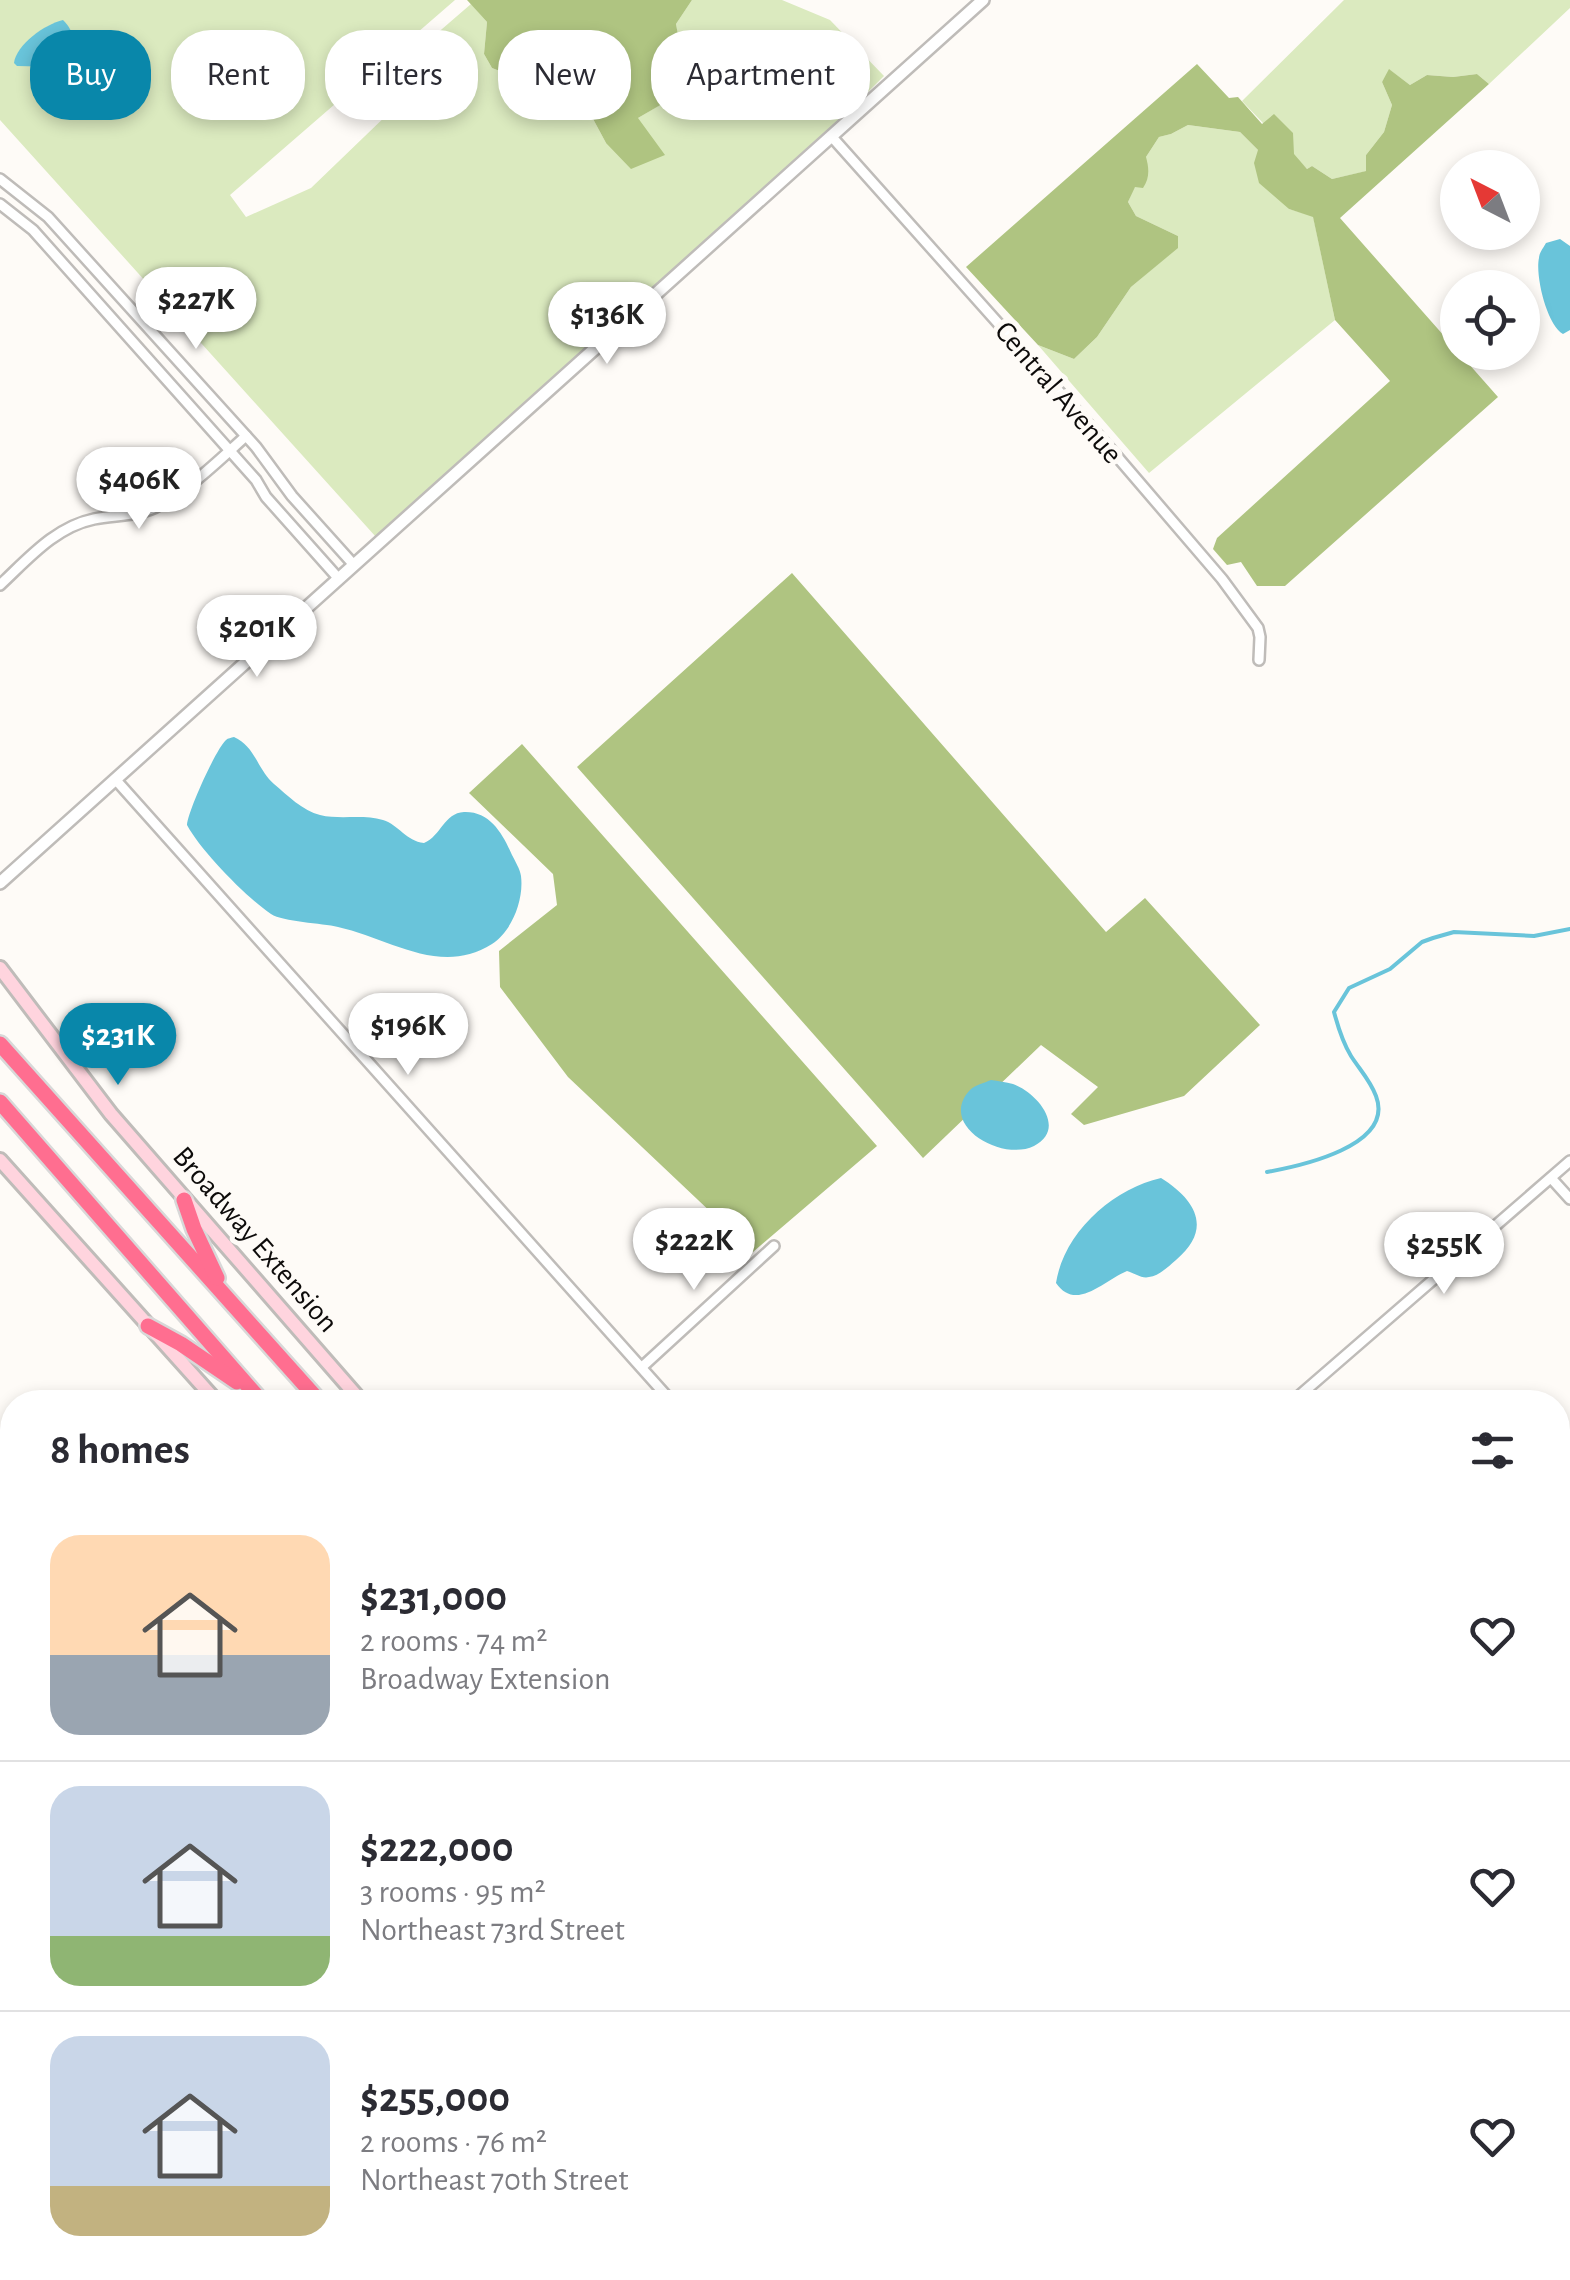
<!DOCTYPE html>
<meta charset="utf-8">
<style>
body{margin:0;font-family:"Alegreya Sans",sans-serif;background:#f7f7f7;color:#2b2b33;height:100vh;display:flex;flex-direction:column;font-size:38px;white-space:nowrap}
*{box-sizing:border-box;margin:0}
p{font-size:32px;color:#7c7c81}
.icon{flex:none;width:55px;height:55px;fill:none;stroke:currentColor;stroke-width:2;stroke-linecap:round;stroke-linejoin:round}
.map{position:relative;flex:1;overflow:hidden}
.sheet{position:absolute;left:0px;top:1390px;width:1570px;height:890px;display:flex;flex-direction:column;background:#fff;border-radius:40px 40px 0 0;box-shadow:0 5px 15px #0003}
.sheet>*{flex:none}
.top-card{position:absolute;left:30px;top:30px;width:1000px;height:90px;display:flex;gap:20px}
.needle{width:65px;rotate:318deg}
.tools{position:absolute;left:1440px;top:150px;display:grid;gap:20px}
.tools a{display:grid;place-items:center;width:100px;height:100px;border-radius:50%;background:#fff;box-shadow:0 5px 15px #0003;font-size:50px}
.price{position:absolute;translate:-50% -85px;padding:0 22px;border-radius:35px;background:#fff;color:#222;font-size:32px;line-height:65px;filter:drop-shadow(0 2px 5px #0008)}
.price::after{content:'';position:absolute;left:50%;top:60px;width:30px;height:22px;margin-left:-15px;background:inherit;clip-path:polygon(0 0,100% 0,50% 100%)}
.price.active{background:#0987aa;color:#fff}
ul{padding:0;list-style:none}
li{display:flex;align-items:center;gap:30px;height:250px;padding:0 50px}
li+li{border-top:2px solid #e1e1e2}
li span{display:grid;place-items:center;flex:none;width:280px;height:200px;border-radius:30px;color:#555}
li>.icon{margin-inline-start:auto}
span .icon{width:120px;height:120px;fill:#fffc;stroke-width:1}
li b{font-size:42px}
h2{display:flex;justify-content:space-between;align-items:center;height:120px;padding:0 50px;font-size:42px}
.tag{padding:0 35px;border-radius:40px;background:#fff;box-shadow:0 5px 15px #0003;font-size:35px;line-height:90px}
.tag.active{background:#0987aa;color:#fff}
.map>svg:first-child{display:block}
.green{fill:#dbeabf}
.forest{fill:#afc481}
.water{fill:#69c4da}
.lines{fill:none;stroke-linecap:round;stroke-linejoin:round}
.stream{stroke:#69c4da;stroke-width:4}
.minor-casing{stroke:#bfbcb9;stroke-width:14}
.tertiary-casing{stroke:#bfbcb9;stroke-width:16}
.secondary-casing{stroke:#bfbcb9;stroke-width:18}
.motorway-casing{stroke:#d8d8d8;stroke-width:20}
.minor{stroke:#fff;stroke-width:9}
.tertiary{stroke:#fff;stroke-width:11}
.secondary{stroke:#ffd4de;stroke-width:12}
.motorway{stroke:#ff6e90;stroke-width:15}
.labels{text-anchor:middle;stroke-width:10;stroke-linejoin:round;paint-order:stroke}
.street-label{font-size:30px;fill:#0d0b0a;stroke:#fefbf7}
</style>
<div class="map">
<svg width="1570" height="2280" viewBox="0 0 1570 2280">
<rect width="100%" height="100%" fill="#fefbf7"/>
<g class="green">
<path d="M 0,0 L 455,0 L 230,195 L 246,217 L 311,188 L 392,110 L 398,67 L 471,4 L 487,22 L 484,54 L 492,68 L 585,104 L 606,143 L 638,118 L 687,89 L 676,24 L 692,0 L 782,0 L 830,20 L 884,76 L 827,133 L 376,537 L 0,120 Z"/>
<path d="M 1344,0 L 1570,0 L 1570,8 L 1489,84 L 1477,74 L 1453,77 L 1427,75 L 1410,85 L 1390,70 L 1382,82 L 1392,105 L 1384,132 L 1366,155 L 1367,171 L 1332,179 L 1312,166 L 1307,169 L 1242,101 Z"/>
<path d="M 1188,125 L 1240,132 L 1258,150 L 1289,209 L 1313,216 L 1335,320 L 1149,473 L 1038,345 L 1074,359 L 1097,337 L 1131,287 L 1177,248 L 1178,236 L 1136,216 L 1128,202 L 1146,157 L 1159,137 L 1171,134 Z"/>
</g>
<g class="forest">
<path d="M 467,0 L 692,0 L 676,24 L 688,89 L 638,118 L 665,155 L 631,169 L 606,143 L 585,104 L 492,68 L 484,54 L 487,22 Z"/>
<path d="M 1197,64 L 1229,98 L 1238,97 L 1262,124 L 1274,114 L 1293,133 L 1294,154 L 1307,169 L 1312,166 L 1332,179 L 1366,171 L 1366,155 L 1384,132 L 1392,105 L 1382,82 L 1389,69 L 1410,85 L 1427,75 L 1453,77 L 1477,74 L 1489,84 L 1340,218 L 1498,397 L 1285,586 L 1257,586 L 1241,562 L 1227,565 L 1213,549 L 1217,538 L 1390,381 L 1335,320 L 1313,217 L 1289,209 L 1259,183 L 1254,163 L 1258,150 L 1240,132 L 1188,125 L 1171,134 L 1159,137 L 1146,157 C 1149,168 1150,178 1143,188 L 1135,187 L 1128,202 L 1136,216 L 1178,236 L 1178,248 L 1131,287 L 1097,337 L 1074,359 L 1038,345 L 966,267 Z"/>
<path d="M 792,573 L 1106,932 L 1145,898 L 1260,1025 L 1184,1096 L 1084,1125 L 1071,1114 L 1098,1087 L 1041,1045 L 923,1158 L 577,767 Z"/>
<path d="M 522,744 L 877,1146 L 753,1252 L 568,1077 L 500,987 L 499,951 L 557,905 L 553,874 L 469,793 Z"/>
<path d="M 1570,1765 L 1570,1864 L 1558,1864 L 1558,1775 Z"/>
<path d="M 0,1912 L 12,1922 L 12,2063 L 0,2074 Z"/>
<path d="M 0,2098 L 12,2119 L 12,2268 L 77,2268 L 62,2280 L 0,2280 Z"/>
</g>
<g class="water">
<path d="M 63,20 C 75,31 76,48 71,63 L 59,67 L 17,66 L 14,63 C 16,45 45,24 63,20 Z"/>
<path d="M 1560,239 L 1570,246 L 1570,330 L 1563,334 C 1547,325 1535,276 1539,258 C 1539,253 1544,247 1546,243 Z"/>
<path d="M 234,737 C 255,746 257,769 274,784 C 287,795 303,811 320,815 C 340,820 363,814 383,820 C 399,825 406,841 424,843 C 441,836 444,813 464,812 C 490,811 503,834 512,855 C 515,861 520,869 521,876 C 524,900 512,931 492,944 C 440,977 389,938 338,927 C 322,923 283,922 271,914 C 246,897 201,851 187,825 C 188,811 216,749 226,740 C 228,738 231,738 234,737 Z"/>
<path d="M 991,1080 C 998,1081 1006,1082 1013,1084 C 1038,1093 1067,1129 1034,1146 C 1002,1162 937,1125 970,1090 C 975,1085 984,1083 991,1080 Z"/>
<path d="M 1161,1178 C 1196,1200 1213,1229 1176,1260 C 1169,1266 1159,1276 1149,1277 C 1142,1279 1134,1273 1127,1271 C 1103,1281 1076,1312 1056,1283 C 1064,1232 1113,1189 1161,1178 Z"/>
</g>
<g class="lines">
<g class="stream">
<path d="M 1267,1172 C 1300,1166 1395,1146 1376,1096 C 1370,1080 1360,1070 1351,1056 C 1343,1043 1338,1027 1334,1012 L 1349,988 L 1390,969 L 1422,942 L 1433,938 L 1454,932 L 1534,936 L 1570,929"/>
<path d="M 1558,1798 L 1570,1792"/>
<path d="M 20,2280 L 32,2268"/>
</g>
<defs>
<g id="minor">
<path d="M 832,137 L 1114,453 L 1222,579 L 1258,628 L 1260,637 L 1259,660"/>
<path d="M 0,179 L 48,217 L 256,447 L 292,496 L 354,565"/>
<path d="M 0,204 L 33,230 L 256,480 L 266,497 L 339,579"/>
<path d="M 0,585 C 28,559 55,527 94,519 C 113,515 137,516 154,508 C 188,491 218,461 246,436"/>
<path d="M 115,779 L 672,1402"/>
<path d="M 1551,1178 L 1570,1199"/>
<path d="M 642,1367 L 774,1246"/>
<path d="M 1292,1402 L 1570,1161"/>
<path d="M 1558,2107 L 1570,2096"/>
<path d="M 580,2268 L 592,2280"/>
<path d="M 1447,2268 L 1457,2280"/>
<path d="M 550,2280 L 564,2268"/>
</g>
<path id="tertiary" d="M 0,883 L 983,0"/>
<g id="secondary">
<path d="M 0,968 L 111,1114 L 362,1402"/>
<path d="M 0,1160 L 217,1402"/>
<path d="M 972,2268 L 983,2280"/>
<path d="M 1122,2268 L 1133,2280"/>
</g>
<g id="motorway">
<path d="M 0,1044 L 320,1402"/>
<path d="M 0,1102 L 262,1402"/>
<path d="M 184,1200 L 194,1229 L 217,1278"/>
<path d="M 148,1326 L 181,1344 L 237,1382"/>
<path d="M 1025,2268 L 1036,2280"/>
<path d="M 1077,2268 L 1088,2280"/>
</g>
</defs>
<use href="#minor" class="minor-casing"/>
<use href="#tertiary" class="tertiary-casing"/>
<use href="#secondary" class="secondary-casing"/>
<use href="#motorway" class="motorway-casing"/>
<use href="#minor" class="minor"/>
<use href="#tertiary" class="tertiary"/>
<use href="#secondary" class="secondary"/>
<use href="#motorway" class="motorway"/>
</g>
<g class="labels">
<g class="street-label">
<text transform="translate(1059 392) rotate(49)" y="10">Central Avenue</text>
<text transform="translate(256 1239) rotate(49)" y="10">Broadway Extension</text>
</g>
</g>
</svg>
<div class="tools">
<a><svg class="needle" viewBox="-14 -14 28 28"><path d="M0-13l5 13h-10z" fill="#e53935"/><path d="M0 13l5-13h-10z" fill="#7c7c81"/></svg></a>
<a><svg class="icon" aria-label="locate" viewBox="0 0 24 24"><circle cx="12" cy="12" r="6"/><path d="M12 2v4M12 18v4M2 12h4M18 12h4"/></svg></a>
</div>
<b class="price" style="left:196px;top:352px">$227K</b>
<b class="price" style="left:607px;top:367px">$136K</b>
<b class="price" style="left:139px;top:532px">$406K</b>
<b class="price" style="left:257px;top:680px">$201K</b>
<b class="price" style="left:408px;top:1078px">$196K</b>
<b class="price active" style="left:118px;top:1088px">$231K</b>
<b class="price" style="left:694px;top:1293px">$222K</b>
<b class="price" style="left:1444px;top:1297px">$255K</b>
<div class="top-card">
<a class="tag active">Buy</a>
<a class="tag">Rent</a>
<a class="tag">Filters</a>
<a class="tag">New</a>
<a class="tag">Apartment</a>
</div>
<section class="sheet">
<h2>8 homes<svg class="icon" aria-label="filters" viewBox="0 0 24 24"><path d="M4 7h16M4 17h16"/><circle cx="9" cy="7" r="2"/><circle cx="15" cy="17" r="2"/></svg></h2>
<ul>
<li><span style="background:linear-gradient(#ffd9b3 60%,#9aa5b1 0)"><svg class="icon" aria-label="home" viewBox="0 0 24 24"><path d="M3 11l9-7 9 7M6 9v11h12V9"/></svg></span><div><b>$231,000</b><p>2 rooms · 74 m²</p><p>Broadway Extension</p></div><svg class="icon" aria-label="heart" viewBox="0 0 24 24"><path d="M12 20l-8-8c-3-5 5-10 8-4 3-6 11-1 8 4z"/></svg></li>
<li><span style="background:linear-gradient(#c9d6e8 75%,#8fb573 0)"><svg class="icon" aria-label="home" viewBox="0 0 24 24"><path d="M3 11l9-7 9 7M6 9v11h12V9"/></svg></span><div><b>$222,000</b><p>3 rooms · 95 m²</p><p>Northeast 73rd Street</p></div><svg class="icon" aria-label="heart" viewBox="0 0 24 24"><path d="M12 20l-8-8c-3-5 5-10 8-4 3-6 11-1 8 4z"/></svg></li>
<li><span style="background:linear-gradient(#c9d6e8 75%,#c2b280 0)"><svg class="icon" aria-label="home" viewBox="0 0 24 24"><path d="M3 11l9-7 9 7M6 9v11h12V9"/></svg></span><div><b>$255,000</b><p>2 rooms · 76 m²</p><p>Northeast 70th Street</p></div><svg class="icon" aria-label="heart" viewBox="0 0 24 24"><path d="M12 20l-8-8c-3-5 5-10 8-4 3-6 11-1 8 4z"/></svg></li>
</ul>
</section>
</div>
